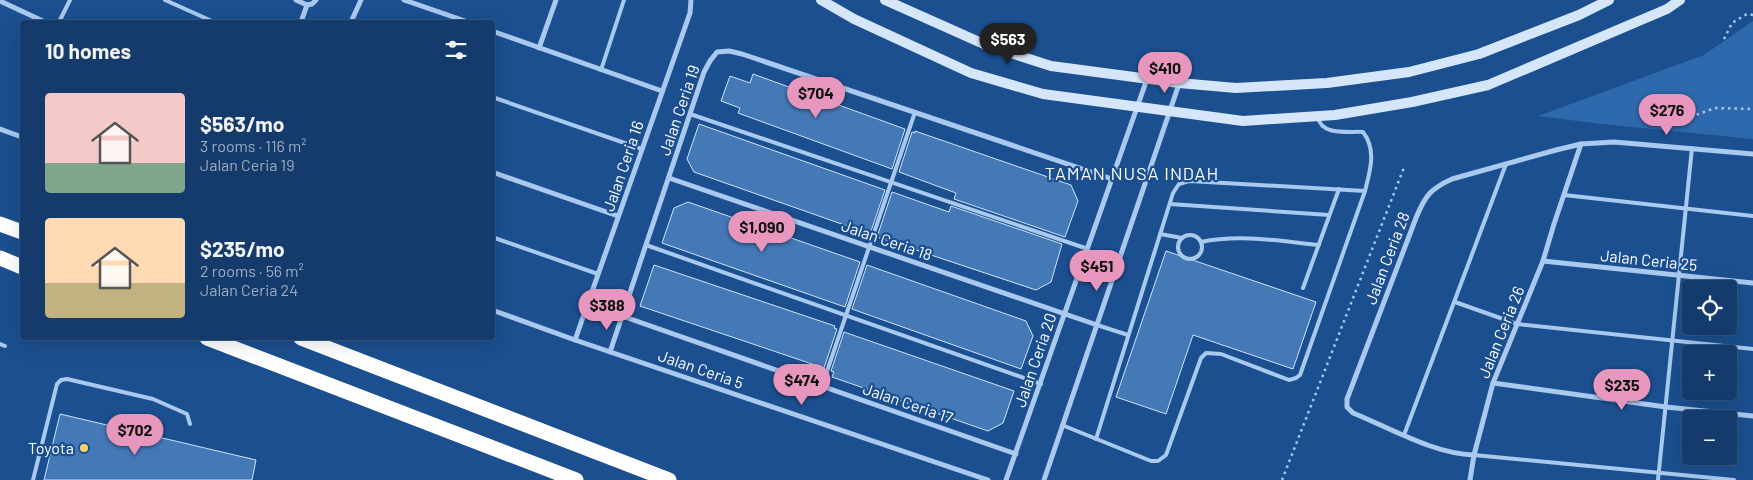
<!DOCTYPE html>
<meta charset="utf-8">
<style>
body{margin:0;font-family:Barlow,sans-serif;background:#214673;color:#f1f3f6;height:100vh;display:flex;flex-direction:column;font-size:19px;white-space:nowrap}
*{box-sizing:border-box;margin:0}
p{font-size:16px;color:#9dadc1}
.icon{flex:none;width:28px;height:28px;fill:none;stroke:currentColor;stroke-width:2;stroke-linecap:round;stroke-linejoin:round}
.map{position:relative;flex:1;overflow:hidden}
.panel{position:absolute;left:20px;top:20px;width:475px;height:320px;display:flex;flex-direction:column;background:#143b6b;border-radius:5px;box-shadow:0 5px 20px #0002,0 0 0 1px #33557e}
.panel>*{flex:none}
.buttons{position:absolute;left:1682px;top:280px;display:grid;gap:10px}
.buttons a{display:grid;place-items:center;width:55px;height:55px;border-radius:5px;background:#143b6b;box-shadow:0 5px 20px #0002,0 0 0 1px #33557e;font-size:25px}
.price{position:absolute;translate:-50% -42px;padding:0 11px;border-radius:18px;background:#e797bd;color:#111;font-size:16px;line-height:32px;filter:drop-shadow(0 1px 2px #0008)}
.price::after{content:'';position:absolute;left:50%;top:30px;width:15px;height:11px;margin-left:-8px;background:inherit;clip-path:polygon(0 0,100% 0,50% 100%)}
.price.active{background:#222;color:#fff}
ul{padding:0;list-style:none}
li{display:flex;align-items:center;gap:15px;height:125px;padding:0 25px}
li span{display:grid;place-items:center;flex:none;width:140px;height:100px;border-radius:5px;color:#555}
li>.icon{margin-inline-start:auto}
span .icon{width:60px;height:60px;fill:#fffc;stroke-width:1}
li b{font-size:21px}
h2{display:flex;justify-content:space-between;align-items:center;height:60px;padding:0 25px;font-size:21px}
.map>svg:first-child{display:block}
.green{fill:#2e69ad}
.building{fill:#4478b7;stroke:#cfe3fa}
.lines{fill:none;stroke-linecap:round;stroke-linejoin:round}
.path{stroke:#a9c9ee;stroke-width:2.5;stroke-dasharray:2.5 4;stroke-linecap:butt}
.service{stroke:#a9c9ee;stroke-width:4}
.minor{stroke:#a9c9ee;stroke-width:5}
.secondary{stroke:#d6e6fa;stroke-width:10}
.motorway{stroke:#fff;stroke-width:15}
.poi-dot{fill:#ffd166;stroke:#1b4f8f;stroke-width:2}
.labels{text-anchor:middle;stroke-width:4.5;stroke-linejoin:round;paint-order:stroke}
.street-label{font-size:16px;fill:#fff;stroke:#1b4f8f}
.poi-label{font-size:16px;fill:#fff;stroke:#1b4f8f;text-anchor:end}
.neighbourhood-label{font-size:18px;letter-spacing:1px;fill:#fff;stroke:#1b4f8f}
</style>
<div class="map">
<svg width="1753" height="480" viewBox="0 0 1753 480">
<rect width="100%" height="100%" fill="#1b4f8f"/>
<path class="green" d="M 1753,21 L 1753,139 L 1602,124 L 1538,116 L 1704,55 Z"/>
<g class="building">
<path d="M 753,74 L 905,129 L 892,169 L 738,113 L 740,108 L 721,101 L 730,76 L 750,83 Z"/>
<path d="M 699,124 L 885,190 L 870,234 L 694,172 L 687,159 Z"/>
<path d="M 915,131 L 1071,185 L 1078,201 L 1065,237 L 954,199 L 956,193 L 899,172 L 912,132 L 915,133 Z"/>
<path d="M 892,192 L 949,212 L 951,206 L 1062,244 L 1051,282 L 1036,290 L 877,237 Z"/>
<path d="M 688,202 L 860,262 L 845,307 L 662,243 L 674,208 Z"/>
<path d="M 1166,251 L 1316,302 L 1293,369 L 1193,335 L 1166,414 L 1116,397 Z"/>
<path d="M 654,265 L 835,326 L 834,328 L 837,329 L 824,368 L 640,306 Z"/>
<path d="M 867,265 L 1026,321 L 1033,336 L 1021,369 L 852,309 Z"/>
<path d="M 844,332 L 1014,391 L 1003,423 L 988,431 L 832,377 L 834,372 L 831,371 Z"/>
<path d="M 60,414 L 256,460 L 252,480 L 44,480 Z"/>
</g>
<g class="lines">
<g class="path">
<path d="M 1724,39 L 1732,23 L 1747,14 L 1753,15"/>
<path d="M 1640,111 L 1671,120 L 1693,116 L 1715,108 L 1753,109"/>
<path d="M 1282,480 L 1405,165"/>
</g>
<g class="service">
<path d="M 165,0 L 214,22"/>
<path d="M 59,22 L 70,0"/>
<path d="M 601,70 L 624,0"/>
<path d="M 492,97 L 642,149"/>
<path d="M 690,114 L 1088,249"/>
<path d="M 1564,195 L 1753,216"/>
<path d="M 1170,204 L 1329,215"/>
<path d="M 1160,234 L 1182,238"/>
<circle cx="1190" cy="247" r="12"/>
<path d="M 492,237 L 598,274"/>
<path d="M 1201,242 C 1239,234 1280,241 1319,245"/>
<path d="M 646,245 L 1041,384"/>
<path d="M 1303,288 L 1339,189"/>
<path d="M 1455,302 L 1517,324 L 1753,349"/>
<path d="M 1097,325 L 1128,335"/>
<path d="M 0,344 L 5,346"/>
<path d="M 822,386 L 915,112"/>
<path d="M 1062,425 L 1151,461 L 1158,461 L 1166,455 L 1201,358 L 1206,353 L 1221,354 L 1289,380 L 1296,378 L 1300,375 L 1365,191 C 1370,171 1377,150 1363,132 C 1348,131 1321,136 1318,117"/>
<path d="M 1404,435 L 1506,164"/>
<path d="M 1096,439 L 1173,193 L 1179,184 L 1189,181 L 1365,191"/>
<path d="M 1474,455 L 1734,480"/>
<path d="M 33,480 L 57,384 L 61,380 L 67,379 L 153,399 L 187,414 L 190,424"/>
<path d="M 1658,480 L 1692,148"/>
</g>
<g class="minor">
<path d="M 296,0 L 307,5"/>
<path d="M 404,0 L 468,22"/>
<path d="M 0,1 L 45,22"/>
<path d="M 301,22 L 307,5 L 312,4 L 316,0"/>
<path d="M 351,22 L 361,0"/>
<path d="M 492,31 L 662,91"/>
<path d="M 539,48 L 556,0"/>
<path d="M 0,129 L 22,137"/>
<path d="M 1581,144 L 1614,142 L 1753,154"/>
<path d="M 492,172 L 618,216"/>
<path d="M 669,178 L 1097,325"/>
<path d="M 1543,261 L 1753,283"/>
<path d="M 492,310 L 575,340 L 988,480"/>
<path d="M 622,316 L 1016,454"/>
<path d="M 575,340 L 690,13 L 691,0"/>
<path d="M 610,352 L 704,72 L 710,61 L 717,52 L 729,51 L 742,54 L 1112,179"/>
<path d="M 1493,383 L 1666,407 L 1753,416"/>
<path d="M 1006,480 L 1147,79"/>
<path d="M 1044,480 L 1179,84"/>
<path d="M 1470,480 L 1474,455 L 1493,383 L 1543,261 L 1554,224 L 1581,144 L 1556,150 L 1452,179 C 1430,189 1425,196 1416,218 L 1347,399 L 1347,407 L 1353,413 C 1390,428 1434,454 1474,455"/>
</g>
<g class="secondary">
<path d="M 821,0 L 854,19 L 971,73 L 1043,94 L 1243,121 L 1335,115 L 1412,102 L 1488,85 L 1667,9 L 1680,0"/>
<path d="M 885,0 L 986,45 L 1051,66 L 1179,83 L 1236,88 L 1327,83 L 1409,72 L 1479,54 L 1579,15 L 1609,0"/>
</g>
<g class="motorway">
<path d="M 0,224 L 22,232"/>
<path d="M 0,258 L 22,267"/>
<path d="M 207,338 L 576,480"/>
<path d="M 301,338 L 669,480"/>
</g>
</g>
<circle class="poi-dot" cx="84" cy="448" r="5"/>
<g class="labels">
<g class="street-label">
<text transform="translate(679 110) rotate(-71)" y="6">Jalan Ceria 19</text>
<text transform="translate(623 166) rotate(-71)" y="6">Jalan Ceria 16</text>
<text transform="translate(887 240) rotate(19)" y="6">Jalan Ceria 18</text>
<text transform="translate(1387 258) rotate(-69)" y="6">Jalan Ceria 28</text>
<text transform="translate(1649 260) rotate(6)" y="6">Jalan Ceria 25</text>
<text transform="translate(1501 332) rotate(-68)" y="6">Jalan Ceria 26</text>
<text transform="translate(1035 360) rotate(-71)" y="6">Jalan Ceria 20</text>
<text transform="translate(701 369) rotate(19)" y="6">Jalan Ceria 5</text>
<text transform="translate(908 403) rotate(19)" y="6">Jalan Ceria 17</text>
</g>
<g class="poi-label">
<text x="74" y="454">Toyota</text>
</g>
<g class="neighbourhood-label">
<text x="1132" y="180">TAMAN NUSA INDAH</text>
</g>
</g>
</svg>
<div class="buttons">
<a><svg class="icon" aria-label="locate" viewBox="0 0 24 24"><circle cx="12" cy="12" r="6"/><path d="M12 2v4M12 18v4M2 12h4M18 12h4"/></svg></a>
<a>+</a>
<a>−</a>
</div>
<b class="price active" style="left:1008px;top:65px">$563</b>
<b class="price" style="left:1165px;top:94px">$410</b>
<b class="price" style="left:816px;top:119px">$704</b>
<b class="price" style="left:1667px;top:136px">$276</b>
<b class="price" style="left:762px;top:253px">$1,090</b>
<b class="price" style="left:1097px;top:292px">$451</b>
<b class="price" style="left:607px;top:331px">$388</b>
<b class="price" style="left:802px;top:406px">$474</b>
<b class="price" style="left:1622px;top:411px">$235</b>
<b class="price" style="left:135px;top:456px">$702</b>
<section class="panel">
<h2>10 homes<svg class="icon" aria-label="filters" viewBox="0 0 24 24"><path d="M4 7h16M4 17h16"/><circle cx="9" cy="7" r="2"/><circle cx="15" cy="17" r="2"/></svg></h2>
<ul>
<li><span style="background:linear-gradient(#f6c9c9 70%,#7fa58c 0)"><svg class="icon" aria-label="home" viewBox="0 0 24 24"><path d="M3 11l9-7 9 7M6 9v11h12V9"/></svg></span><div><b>$563/mo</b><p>3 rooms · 116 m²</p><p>Jalan Ceria 19</p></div></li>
<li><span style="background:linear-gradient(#ffd9b3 65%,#c2b280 0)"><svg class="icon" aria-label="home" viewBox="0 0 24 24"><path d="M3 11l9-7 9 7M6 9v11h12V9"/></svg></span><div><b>$235/mo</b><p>2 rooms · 56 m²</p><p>Jalan Ceria 24</p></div></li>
</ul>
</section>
</div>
